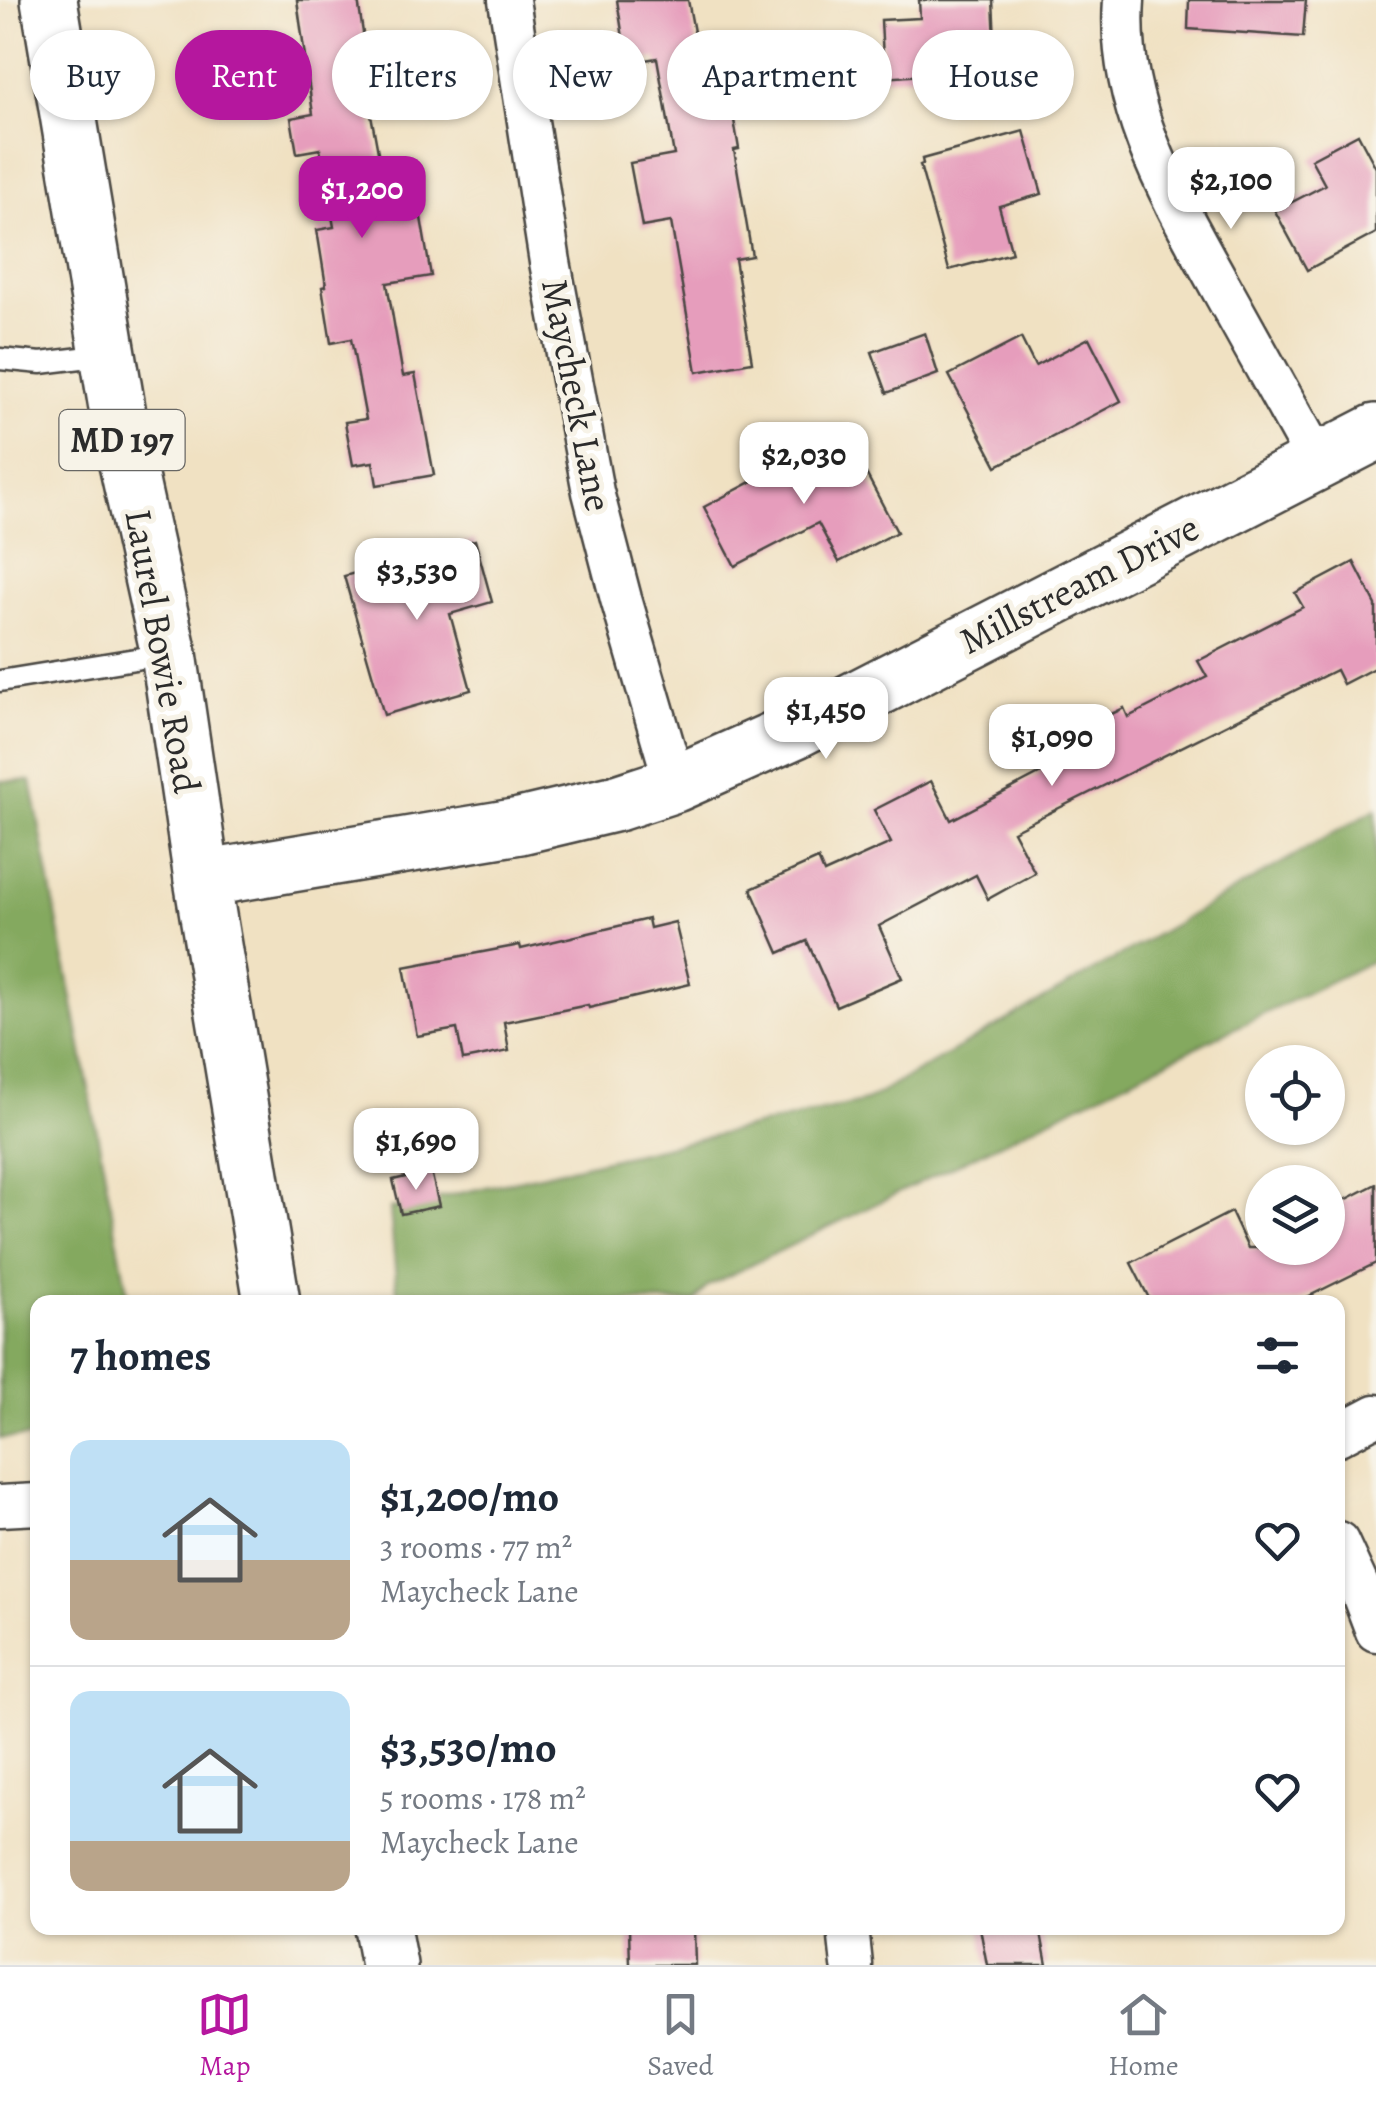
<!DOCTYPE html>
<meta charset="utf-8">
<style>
body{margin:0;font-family:Alegreya,serif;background:#f6f6f7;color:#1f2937;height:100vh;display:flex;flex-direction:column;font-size:38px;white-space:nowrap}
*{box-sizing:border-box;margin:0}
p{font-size:32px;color:#747a83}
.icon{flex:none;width:55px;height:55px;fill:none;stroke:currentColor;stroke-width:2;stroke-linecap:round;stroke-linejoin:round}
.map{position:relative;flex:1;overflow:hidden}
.details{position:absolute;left:30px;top:1295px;width:1315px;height:640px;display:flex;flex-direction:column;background:#fff;border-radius:20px;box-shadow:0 2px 8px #0004}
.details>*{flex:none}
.banner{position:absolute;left:30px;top:30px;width:1318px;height:90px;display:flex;gap:20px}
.buttons{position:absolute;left:1245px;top:1045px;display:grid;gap:20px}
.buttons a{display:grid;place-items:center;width:100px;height:100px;border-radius:50%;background:#fff;box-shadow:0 2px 8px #0004;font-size:50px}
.price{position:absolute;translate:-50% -85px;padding:0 22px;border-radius:20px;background:#fff;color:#222;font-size:32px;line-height:65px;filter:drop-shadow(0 2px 5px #0008)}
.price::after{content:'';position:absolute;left:50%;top:60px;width:30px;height:22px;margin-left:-15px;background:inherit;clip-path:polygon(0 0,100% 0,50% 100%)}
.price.selected{background:#b5179e;color:#fff}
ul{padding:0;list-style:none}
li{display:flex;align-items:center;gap:30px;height:250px;padding:0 40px}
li+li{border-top:2px solid #e0e1e3}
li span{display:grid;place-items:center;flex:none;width:280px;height:200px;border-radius:20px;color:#555}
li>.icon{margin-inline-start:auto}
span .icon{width:120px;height:120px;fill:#fffc;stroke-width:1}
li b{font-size:42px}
h2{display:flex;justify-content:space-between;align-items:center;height:120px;padding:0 40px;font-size:42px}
.pill{padding:0 35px;border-radius:45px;background:#fff;box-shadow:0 2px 8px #0004;font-size:35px;line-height:90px}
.pill.selected{background:#b5179e;color:#fff}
.dock{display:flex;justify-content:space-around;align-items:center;height:140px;border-top:2px solid #e0e1e3;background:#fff;font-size:28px;color:#747a83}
.dock a{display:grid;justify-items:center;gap:5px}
.dock .selected{color:#b5179e}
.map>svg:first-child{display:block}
.forest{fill:#84a95f;stroke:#586a45;stroke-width:2.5}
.building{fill:#e69dbc}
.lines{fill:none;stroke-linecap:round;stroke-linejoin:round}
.lane-casing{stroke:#494642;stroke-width:25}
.street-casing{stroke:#494642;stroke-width:45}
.secondary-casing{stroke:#494642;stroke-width:60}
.primary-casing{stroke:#494642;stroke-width:60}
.lane{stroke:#fff;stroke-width:20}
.street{stroke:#fff;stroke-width:40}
.secondary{stroke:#fff;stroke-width:55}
.primary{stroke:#fff;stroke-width:55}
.labels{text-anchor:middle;stroke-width:10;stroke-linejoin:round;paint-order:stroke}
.shield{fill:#f7f3e8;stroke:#686764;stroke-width:2.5}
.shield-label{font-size:35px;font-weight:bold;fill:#2b2b2b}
.street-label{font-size:38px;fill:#2b2b2b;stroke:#f7f3e8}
</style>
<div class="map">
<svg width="1376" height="1965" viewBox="0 0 1376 1965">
<rect width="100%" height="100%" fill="#f7f3e8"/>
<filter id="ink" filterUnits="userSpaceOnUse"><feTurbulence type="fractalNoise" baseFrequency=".01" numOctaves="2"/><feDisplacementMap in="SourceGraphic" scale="20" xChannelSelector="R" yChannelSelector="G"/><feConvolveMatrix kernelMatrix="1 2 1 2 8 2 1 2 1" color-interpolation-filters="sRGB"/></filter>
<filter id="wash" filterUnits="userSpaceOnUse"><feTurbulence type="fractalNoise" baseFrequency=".0048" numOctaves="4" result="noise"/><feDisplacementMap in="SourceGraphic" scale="40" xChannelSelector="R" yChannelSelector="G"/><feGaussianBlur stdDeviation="2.25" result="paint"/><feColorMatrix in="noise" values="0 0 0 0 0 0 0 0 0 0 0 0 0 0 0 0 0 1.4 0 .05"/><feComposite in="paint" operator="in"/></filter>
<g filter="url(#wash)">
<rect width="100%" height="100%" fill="#f0e1c2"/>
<g class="forest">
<path d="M 0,781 L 31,781 L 129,1302 L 38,1302 L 37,1437 L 0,1438 Z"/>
<path d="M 1376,809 L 1376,959 L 708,1286 L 694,1302 L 398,1302 L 390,1209 L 866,1101 Z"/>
</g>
<g id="blocks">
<g class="building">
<path d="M 297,0 L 358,0 L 372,92 L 367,93 L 390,217 L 420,212 L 431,276 L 387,283 L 403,376 L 415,374 L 434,475 L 377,485 L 373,462 L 353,465 L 345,422 L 366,419 L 351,339 L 331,343 L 322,287 L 326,286 L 317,230 L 334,227 L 320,149 L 297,153 L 291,118 L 313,114 Z"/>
<path d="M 617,0 L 688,0 L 707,101 L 730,97 L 739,149 L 734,150 L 752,256 L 735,259 L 752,362 L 697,372 L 671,222 L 642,227 L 630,163 L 674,155 L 657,58 L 627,63 Z"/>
<path d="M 919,0 L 993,0 L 996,62 L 986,63 L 987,92 L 924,95 L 923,75 L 884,78 L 881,20 L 920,18 Z"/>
<path d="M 1189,0 L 1306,0 L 1303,37 L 1188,29 Z"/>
<path d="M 1024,131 L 1042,194 L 999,206 L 1012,253 L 949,270 L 920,165 L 923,164 L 922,159 Z"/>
<path d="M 1358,134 L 1376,168 L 1376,233 L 1307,270 L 1275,211 L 1325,185 L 1311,159 Z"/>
<path d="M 925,333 L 938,374 L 887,393 L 872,352 Z"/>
<path d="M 1021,338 L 1035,366 L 1089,338 L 1121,401 L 997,466 L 949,375 Z"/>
<path d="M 848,439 L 897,532 L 839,562 L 818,523 L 735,566 L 704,507 L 793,460 L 796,467 Z"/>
<path d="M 475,540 L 492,602 L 450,614 L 471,690 L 384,715 L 344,576 Z"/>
<path d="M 1354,562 L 1376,605 L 1376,667 L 1343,684 L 1336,670 L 1013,831 L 1035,873 L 988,899 L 976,875 L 879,926 L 902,978 L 836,1006 L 807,941 L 779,953 L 751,889 L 818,859 L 824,873 L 891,843 L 874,810 L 931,781 L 951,820 L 1041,773 L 1028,744 L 1095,712 L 1099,720 L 1124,708 L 1128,717 L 1207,677 L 1198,661 L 1303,607 L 1295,593 Z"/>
<path d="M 648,919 L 650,928 L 675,922 L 690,984 L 589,1008 L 588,1005 L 504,1022 L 509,1051 L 463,1060 L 457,1029 L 417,1036 L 404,967 L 520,945 L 521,949 Z"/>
<path d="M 431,1171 L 439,1206 L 401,1214 L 393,1180 Z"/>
<path d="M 1376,1184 L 1376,1263 L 1297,1302 L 1151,1302 L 1131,1263 L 1231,1212 L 1248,1248 L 1328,1248 L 1328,1209 Z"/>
<path d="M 629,1928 L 694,1928 L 695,1965 L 630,1965 Z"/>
<path d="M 980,1928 L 1040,1928 L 1047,1965 L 987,1965 Z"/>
</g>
</g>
</g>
<g filter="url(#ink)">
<use href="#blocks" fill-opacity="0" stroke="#494642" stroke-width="2.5"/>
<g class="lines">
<defs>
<g id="lane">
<path d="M 0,359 L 41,363 L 105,355"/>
<path d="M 0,681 L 166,654"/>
</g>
<g id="street">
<path d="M 509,0 L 550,262 L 593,492 L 621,599 L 675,784"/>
<path d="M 1124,0 C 1116,109 1174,202 1224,293 C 1256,350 1287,406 1318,462"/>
<path d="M 1338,1435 L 1376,1415"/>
<path d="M 0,1506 L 38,1504"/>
<path d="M 1338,1542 L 1362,1594 L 1376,1631"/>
<path d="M 848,1928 L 852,1965"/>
</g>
<path id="secondary" d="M 202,879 L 520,826 L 617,803 L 675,784 L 796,730 L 1376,432"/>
<g id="primary">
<path d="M 49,0 L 124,450 L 169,654 L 202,879 L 272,1302"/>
<path d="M 382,1928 L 389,1965"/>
</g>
</defs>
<use href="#lane" class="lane-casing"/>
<use href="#street" class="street-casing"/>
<use href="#secondary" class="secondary-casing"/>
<use href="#primary" class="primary-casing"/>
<use href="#lane" class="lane"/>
<use href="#street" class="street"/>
<use href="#secondary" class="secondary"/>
<use href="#primary" class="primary"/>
</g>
</g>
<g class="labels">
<rect class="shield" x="59.5" y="410" width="125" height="60" rx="8"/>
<g class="shield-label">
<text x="122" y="452">MD 197</text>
</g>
<g class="street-label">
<text transform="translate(577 395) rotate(79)" y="13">Maycheck Lane</text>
<text transform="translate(1079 584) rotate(-27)" y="13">Millstream Drive</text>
<text transform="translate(163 651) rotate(80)" y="13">Laurel Bowie Road</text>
</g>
</g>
</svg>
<div class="buttons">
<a><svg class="icon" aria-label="locate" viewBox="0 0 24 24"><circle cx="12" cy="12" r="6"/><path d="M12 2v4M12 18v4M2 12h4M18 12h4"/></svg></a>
<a><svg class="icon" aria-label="layers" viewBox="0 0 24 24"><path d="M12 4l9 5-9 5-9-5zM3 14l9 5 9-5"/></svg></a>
</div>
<b class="price" style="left:1231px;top:232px">$2,100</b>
<b class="price selected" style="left:362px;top:241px">$1,200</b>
<b class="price" style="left:804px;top:507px">$2,030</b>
<b class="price" style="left:417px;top:623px">$3,530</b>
<b class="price" style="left:826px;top:762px">$1,450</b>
<b class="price" style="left:1052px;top:789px">$1,090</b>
<b class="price" style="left:416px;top:1193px">$1,690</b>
<div class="banner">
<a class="pill">Buy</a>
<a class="pill selected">Rent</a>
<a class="pill">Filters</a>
<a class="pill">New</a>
<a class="pill">Apartment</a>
<a class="pill">House</a>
</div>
<section class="details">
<h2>7 homes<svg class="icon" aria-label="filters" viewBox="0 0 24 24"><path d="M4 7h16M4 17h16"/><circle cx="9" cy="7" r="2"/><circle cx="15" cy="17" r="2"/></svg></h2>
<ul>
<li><span style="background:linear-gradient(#bfe0f5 60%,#b9a48a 0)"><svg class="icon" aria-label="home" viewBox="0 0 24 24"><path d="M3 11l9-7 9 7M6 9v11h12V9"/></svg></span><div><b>$1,200/mo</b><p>3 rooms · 77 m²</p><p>Maycheck Lane</p></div><svg class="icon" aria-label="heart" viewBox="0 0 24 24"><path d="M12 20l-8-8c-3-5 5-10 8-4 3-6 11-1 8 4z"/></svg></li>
<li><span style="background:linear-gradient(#bfe0f5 75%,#b9a48a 0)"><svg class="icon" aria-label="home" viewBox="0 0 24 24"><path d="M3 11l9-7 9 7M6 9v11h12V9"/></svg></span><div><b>$3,530/mo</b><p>5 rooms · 178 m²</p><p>Maycheck Lane</p></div><svg class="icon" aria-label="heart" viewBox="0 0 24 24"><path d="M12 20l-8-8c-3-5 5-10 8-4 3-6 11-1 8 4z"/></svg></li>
</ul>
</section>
</div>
<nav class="dock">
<a class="selected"><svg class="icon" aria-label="map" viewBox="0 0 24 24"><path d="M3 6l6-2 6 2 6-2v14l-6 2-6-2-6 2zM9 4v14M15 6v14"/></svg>Map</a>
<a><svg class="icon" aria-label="saved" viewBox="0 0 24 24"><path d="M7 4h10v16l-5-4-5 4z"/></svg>Saved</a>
<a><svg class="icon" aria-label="home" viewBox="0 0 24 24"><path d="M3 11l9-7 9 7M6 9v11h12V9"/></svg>Home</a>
</nav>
